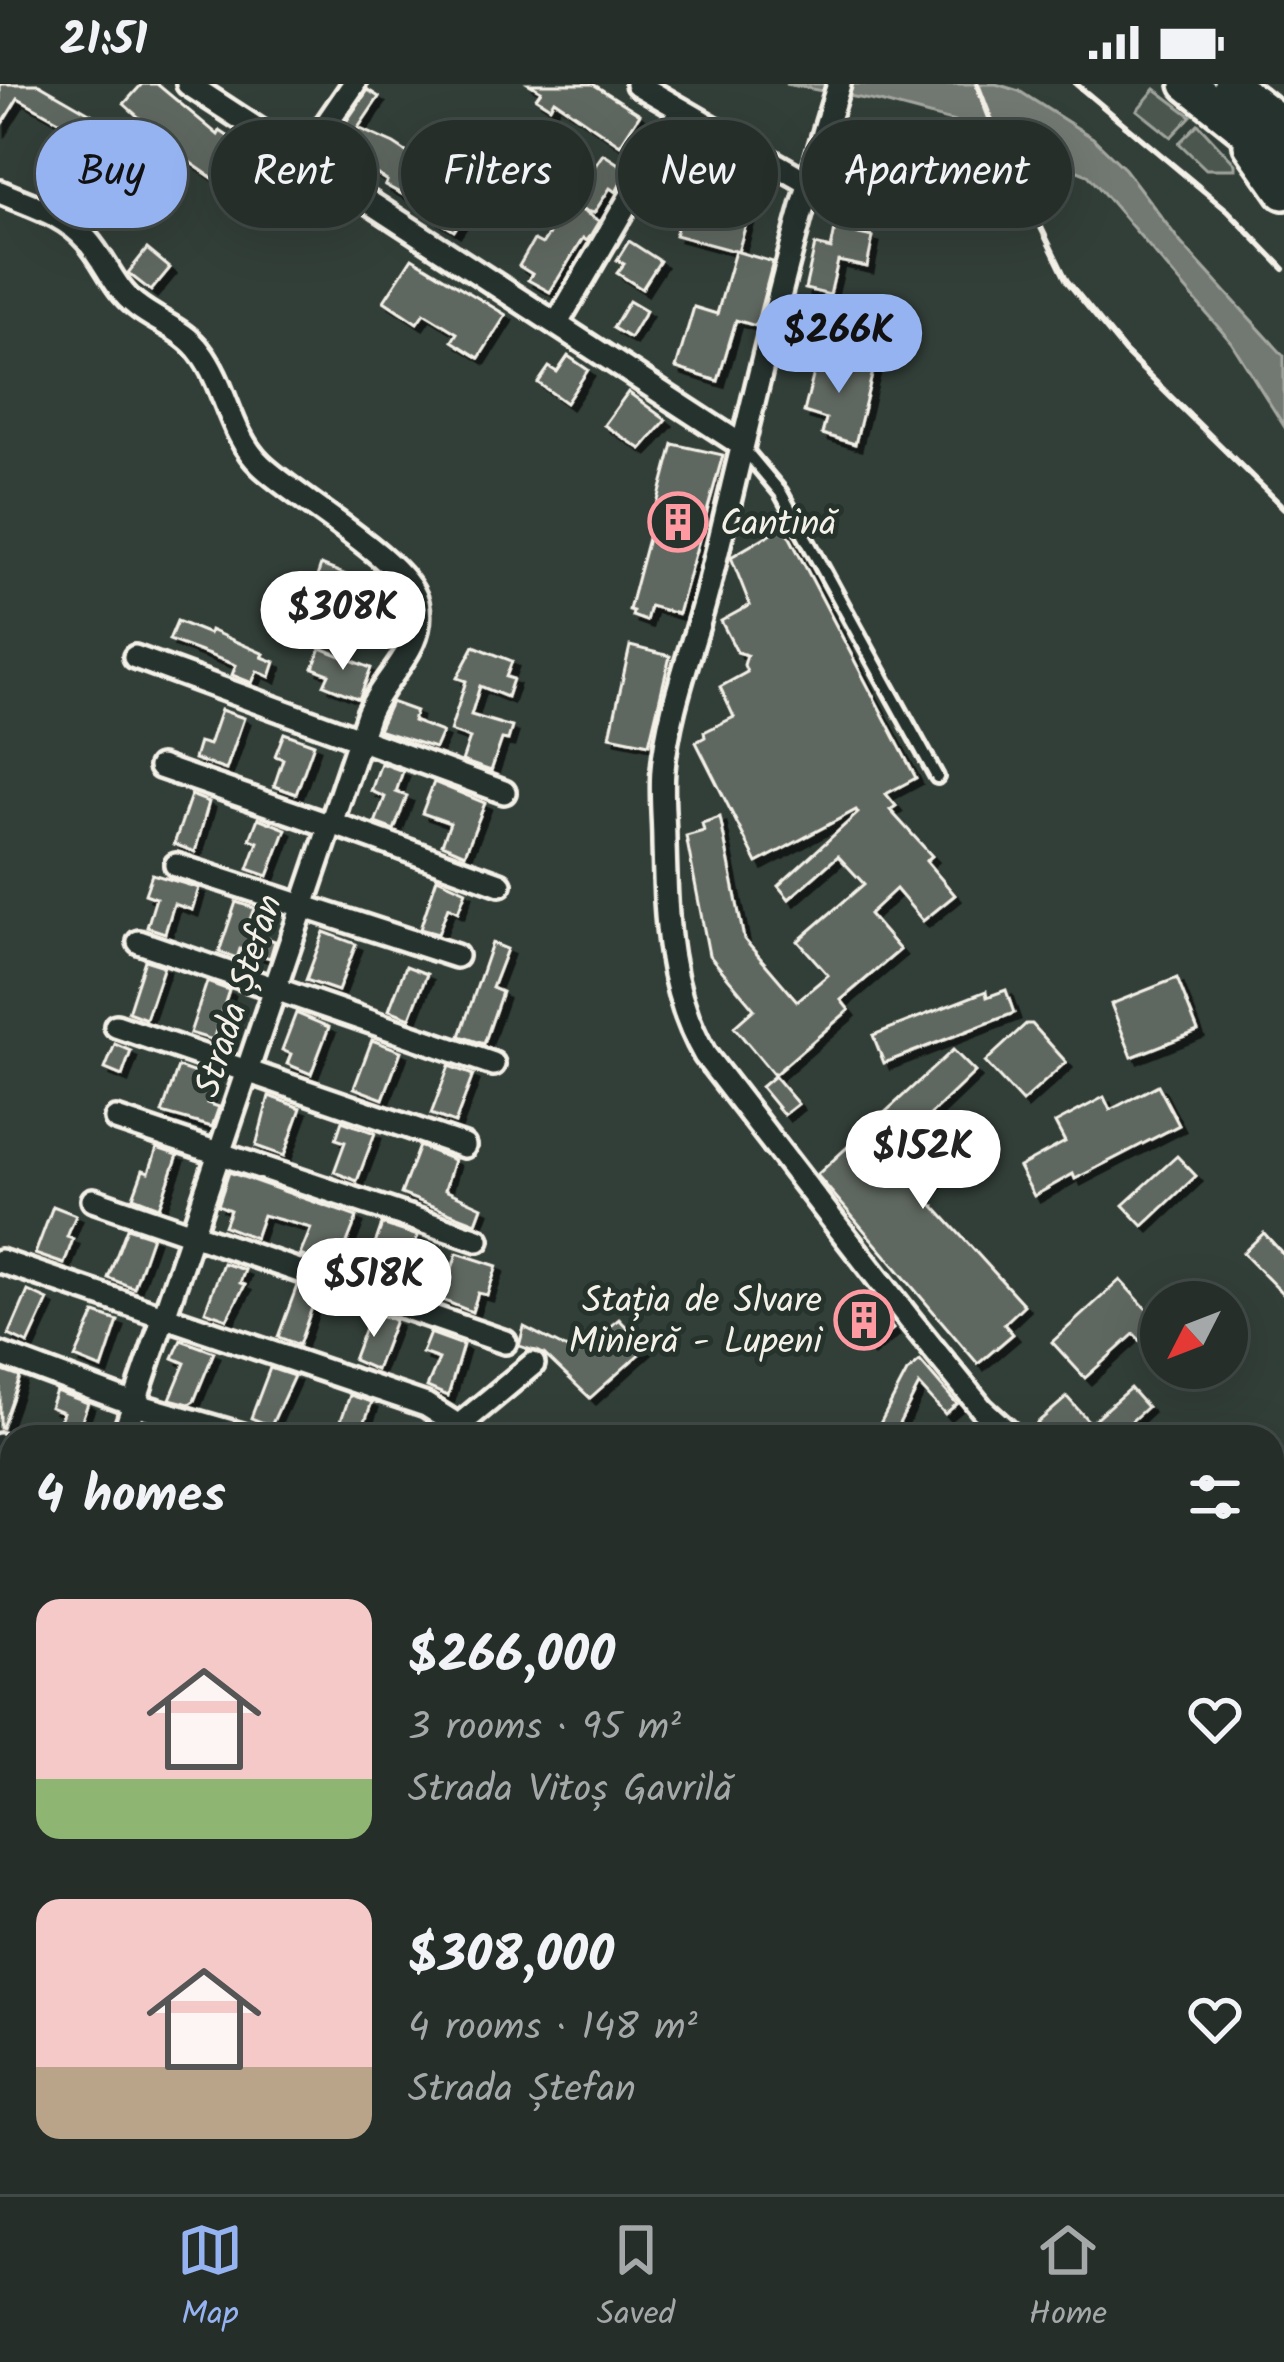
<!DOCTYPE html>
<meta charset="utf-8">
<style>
body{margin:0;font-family:Kalam,sans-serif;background:#2e3632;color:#f1f3f6;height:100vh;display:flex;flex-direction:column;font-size:45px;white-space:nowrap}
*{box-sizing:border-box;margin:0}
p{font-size:39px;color:#a4a8a8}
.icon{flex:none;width:66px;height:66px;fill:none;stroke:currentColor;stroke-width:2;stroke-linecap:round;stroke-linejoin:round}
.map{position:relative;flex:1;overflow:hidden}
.details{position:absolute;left:0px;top:1341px;width:1284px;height:771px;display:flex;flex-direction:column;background:#262e2a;border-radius:36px 36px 0 0;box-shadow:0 12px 48px #0002,0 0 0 3px #424a47}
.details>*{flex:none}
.hud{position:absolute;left:36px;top:36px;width:1212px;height:108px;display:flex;gap:24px}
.needle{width:78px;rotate:228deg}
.buttons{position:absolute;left:1140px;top:1197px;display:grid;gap:24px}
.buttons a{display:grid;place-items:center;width:108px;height:108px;border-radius:50%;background:#262e2a;box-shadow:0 12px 48px #0002,0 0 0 3px #424a47;font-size:60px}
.price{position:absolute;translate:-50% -102px;padding:0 27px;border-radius:42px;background:#fff;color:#222;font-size:39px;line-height:78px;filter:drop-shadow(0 3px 6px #0008)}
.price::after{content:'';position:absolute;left:50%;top:72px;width:36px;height:27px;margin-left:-18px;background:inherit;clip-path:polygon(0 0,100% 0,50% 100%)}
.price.selected{background:#95b2f1;color:#111}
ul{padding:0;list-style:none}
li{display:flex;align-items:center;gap:36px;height:300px;padding:0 36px}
li span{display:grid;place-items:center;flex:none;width:336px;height:240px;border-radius:24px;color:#555}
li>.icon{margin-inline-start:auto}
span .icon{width:144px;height:144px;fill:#fffc;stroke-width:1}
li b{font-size:51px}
h2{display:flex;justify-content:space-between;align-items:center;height:144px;padding:0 36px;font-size:51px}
.chip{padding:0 42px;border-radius:54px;background:#262e2a;box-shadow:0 12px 48px #0002,0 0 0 3px #424a47;font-size:42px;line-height:108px}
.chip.selected{background:#95b2f1;color:#111}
.status{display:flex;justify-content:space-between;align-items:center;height:84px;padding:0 60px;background:#262e2a;direction:ltr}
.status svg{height:33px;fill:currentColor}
.dock{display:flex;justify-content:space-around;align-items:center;height:168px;border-top:3px solid #424a47;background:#262e2a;font-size:33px;color:#a4a8a8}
.dock a{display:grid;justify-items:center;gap:6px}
.dock .selected{color:#95b2f1}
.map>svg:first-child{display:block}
.green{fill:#4c564f;stroke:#a0a49c;stroke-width:3}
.water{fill:#727972;stroke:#a6a9a1;stroke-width:3}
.building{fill:#5f6861;stroke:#f4f1e8;stroke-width:3;filter:url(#shadow)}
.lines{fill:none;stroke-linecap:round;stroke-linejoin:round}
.lane-casing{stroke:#f4f1e8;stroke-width:20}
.street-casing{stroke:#f4f1e8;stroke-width:30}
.primary-casing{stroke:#f4f1e8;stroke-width:42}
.lane{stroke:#26332d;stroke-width:10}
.street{stroke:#26332d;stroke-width:21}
.primary{stroke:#26332d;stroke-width:33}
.rail{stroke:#f4f1e8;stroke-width:6}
.labels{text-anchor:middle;stroke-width:10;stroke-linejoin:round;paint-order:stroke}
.poi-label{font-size:36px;fill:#f4f1e8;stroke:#26332d;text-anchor:start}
.street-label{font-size:36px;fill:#f4f1e8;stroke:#26332d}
</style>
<div class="status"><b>21:51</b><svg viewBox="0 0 49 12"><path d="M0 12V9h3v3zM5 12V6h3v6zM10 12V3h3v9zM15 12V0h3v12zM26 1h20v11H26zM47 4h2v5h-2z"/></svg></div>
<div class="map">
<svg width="1284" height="2110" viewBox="0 0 1284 2110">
<defs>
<filter id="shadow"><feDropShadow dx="6" dy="6" stdDeviation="0" flood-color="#0009"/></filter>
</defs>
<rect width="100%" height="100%" fill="#323e38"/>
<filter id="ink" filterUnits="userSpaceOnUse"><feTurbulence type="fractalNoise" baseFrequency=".00833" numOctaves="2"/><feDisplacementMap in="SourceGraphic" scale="24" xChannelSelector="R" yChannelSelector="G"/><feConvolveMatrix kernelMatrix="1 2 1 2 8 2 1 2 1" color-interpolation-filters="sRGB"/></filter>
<g filter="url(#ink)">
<g class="green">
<path d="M 1155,5 L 1191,32 L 1171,53 L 1137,26 Z"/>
<path d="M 1198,40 L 1235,80 L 1235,85 L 1206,85 L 1179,59 Z"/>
</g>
<path class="water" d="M 786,0 L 996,0 L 1019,7 L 1093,54 L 1125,85 L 1181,159 L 1284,272 L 1284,342 L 1231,258 L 1088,91 L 1042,73 L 1020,55 L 880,18 Z"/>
<g class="building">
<path d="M 0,0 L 39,0 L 133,54 L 123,73 L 18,14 L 0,43 Z"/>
<path d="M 142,0 L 157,0 L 218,51 L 220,47 L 238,59 L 230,72 L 237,76 L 229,88 L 222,83 L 214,95 L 188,77 L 124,20 Z"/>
<path d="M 529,0 L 593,0 L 640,30 L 620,61 L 554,16 L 550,23 L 536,14 L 541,7 Z"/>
<path d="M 368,6 L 379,13 L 358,44 L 394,60 L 476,114 L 454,147 L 434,134 L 437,129 L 385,101 L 387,97 L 364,82 L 361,87 L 326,67 Z"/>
<path d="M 603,70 L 628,86 L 616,108 L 610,104 L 594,129 L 581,126 L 599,137 L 587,157 L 583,154 L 550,208 L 528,196 L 532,190 L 519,182 L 534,156 L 542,160 Z"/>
<path d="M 135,81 L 160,99 L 132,139 L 110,123 Z"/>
<path d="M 687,109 L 750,126 L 738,168 L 675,151 Z"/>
<path d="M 835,145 L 873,153 L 867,183 L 838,177 L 830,211 L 805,205 L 815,161 L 831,165 Z"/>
<path d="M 629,157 L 660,177 L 642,205 L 617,189 L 624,180 L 617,176 Z"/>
<path d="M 147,165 L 170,184 L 151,207 L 128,189 Z"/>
<path d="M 735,167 L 773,178 L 756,242 L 736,236 L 718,297 L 676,284 L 694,223 L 717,230 Z"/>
<path d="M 412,174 L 506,231 L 479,274 L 452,257 L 457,249 L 424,229 L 417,239 L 384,217 Z"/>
<path d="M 629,217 L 646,227 L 630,254 L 613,244 Z"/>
<path d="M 819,269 L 874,283 L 855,360 L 822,350 L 826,335 L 804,328 Z"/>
<path d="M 568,272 L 588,286 L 566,319 L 538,299 L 549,283 L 557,288 Z"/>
<path d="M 628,308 L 666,336 L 641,365 L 604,341 Z"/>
<path d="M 673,360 L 723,371 L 678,530 L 650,522 L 646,537 L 632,532 L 633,527 L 629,526 Z"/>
<path d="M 784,442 L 916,694 L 886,710 L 896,722 L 890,726 L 932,772 L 926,777 L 955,811 L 923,837 L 896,805 L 869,830 L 900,866 L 841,916 L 849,926 L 774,991 L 734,943 L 754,925 L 709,871 L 686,752 L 704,747 L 702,739 L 720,733 L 744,855 L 797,917 L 828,891 L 798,857 L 864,800 L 838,772 L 789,815 L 778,802 L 858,729 L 856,726 L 757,779 L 696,658 L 705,653 L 704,648 L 734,633 L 720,603 L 747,588 L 744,581 L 747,571 L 737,568 L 721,537 L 750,521 L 731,473 Z"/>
<path d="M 321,481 L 349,492 L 342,512 L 382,527 L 373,549 L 335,534 L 329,551 L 301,540 Z"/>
<path d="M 177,537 L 209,550 L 210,546 L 264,570 L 262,573 L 275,578 L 270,593 L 257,587 L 252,599 L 232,591 L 236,581 L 169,556 Z"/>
<path d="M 474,562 L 512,577 L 506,593 L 513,595 L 507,613 L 480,602 L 471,631 L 512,643 L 508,656 L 502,655 L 491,687 L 462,677 L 470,654 L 450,647 L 466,597 L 457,594 Z"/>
<path d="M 630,562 L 670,572 L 649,660 L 610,652 Z"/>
<path d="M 321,564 L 371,584 L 359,615 L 324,601 L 329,590 L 313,584 Z"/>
<path d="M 391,618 L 416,627 L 413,637 L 442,648 L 435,664 L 378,646 Z"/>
<path d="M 221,626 L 244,634 L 226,686 L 194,675 L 199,658 L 209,661 Z"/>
<path d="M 284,649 L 314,660 L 296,710 L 274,702 L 283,675 L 275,672 Z"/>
<path d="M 381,679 L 403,687 L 396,708 L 407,712 L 394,746 L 375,739 L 385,713 L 371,707 Z"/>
<path d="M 434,698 L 485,719 L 465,770 L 442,760 L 450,739 L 422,729 Z"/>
<path d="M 191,711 L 209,718 L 195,768 L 174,760 Z"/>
<path d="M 258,734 L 286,745 L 268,792 L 248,785 L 258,758 L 250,755 Z"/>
<path d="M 152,790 L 199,804 L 192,826 L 174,820 L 165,849 L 147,843 L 156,814 L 145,810 Z"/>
<path d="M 437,794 L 466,807 L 458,828 L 448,823 L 438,850 L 420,845 Z"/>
<path d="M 236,818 L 254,824 L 246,847 L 275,857 L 270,874 L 240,865 L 237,874 L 219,868 Z"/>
<path d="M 324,848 L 356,860 L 338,907 L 306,896 Z"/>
<path d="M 492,859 L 507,865 L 492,904 L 502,908 L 484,960 L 460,952 Z"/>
<path d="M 145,876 L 164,882 L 146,935 L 128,928 Z"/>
<path d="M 406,882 L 427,890 L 410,934 L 389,926 Z"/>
<path d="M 1177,894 L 1198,947 L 1132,973 L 1111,920 Z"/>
<path d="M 207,898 L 229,906 L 213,956 L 190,949 Z"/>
<path d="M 1006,906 L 1014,929 L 884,979 L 873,951 L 986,907 L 987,913 Z"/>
<path d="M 296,929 L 329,943 L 311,990 L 287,980 L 291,970 L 282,966 Z"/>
<path d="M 1026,940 L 1032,940 L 1066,978 L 1022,1018 L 985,978 Z"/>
<path d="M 372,956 L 401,967 L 383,1015 L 354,1004 Z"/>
<path d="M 115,960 L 131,967 L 122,992 L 105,985 Z"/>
<path d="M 953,966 L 975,988 L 928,1033 L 964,1073 L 922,1109 L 1024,1221 L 1004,1240 L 1013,1250 L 978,1280 L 817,1091 Z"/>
<path d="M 449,982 L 473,991 L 455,1039 L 431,1030 Z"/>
<path d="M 178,983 L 215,996 L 207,1019 L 219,1023 L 212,1043 L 162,1029 Z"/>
<path d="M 774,992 L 798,1020 L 784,1031 L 761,1003 Z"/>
<path d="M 1158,1001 L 1179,1041 L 1075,1095 L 1073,1090 L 1034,1112 L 1019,1083 L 1065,1058 L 1055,1039 L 1104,1013 L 1110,1026 Z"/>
<path d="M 269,1012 L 301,1024 L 284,1072 L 256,1062 Z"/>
<path d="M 342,1037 L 375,1049 L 357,1097 L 334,1088 L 345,1058 L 336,1055 Z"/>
<path d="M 419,1062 L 454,1076 L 445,1106 L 482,1123 L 476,1139 L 401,1110 Z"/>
<path d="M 157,1064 L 178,1071 L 159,1123 L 133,1113 L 143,1086 L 149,1088 Z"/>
<path d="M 1177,1072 L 1196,1092 L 1143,1142 L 1123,1121 Z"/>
<path d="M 229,1088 L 357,1133 L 337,1184 L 300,1171 L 311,1144 L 263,1131 L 255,1154 L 224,1142 L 230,1126 L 218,1121 Z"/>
<path d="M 53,1122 L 76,1131 L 67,1153 L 73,1155 L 64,1180 L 35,1170 Z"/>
<path d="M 382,1140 L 418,1152 L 399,1202 L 373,1192 L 382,1166 L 374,1163 Z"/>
<path d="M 127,1144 L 152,1152 L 134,1204 L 108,1194 Z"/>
<path d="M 1264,1149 L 1284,1171 L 1284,1211 L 1243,1169 Z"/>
<path d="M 457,1169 L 497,1182 L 487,1211 L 478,1209 L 472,1228 L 442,1216 Z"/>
<path d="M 223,1179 L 245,1186 L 240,1199 L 245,1201 L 227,1235 L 205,1227 Z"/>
<path d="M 1120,1196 L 1161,1241 L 1161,1278 L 1134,1250 L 1085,1294 L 1052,1258 Z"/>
<path d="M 297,1202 L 317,1209 L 299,1261 L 278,1253 Z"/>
<path d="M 28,1207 L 48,1216 L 28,1260 L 9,1251 Z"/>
<path d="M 865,1211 L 893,1245 L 868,1265 L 840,1232 Z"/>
<path d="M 371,1228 L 395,1236 L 376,1286 L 353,1276 Z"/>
<path d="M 95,1229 L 118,1237 L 102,1285 L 75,1274 Z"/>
<path d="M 619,1235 L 646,1264 L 590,1314 L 544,1270 L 519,1262 L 524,1243 L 577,1270 Z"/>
<path d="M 430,1249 L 463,1261 L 448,1312 L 427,1303 L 439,1275 L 422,1269 Z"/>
<path d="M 181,1256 L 214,1268 L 194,1317 L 189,1320 L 170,1315 L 185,1279 L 173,1274 Z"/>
<path d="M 920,1277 L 957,1320 L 945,1330 L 919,1301 L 892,1353 L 873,1353 L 907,1288 Z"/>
<path d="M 270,1284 L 294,1292 L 271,1342 L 251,1334 Z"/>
<path d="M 0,1286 L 20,1293 L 2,1344 L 0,1344 Z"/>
<path d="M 1130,1304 L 1147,1323 L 1114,1353 L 1049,1353 L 1037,1339 L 1067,1313 L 1090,1339 Z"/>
<path d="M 56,1307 L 88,1319 L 76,1353 L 54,1353 L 63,1328 L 50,1323 Z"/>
<path d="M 350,1311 L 372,1318 L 359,1353 L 335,1353 Z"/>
</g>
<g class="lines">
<defs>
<path id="lane" d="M 744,365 L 781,409 L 937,693"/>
<g id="street">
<path d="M 188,0 L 740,360"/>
<path d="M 637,0 L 807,98"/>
<path d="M 839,0 C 787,165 750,333 709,501 C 694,562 668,624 663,686 C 661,710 664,735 664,759 C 666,833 667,905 705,971 L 910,1236 L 982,1325 L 1013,1353"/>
<path d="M 301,77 L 354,0"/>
<path d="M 0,108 C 31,122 63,129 87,156 C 105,176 114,204 136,221 C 157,238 185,246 201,269 C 226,302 230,352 261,381 C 295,414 406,476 417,518 C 428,562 383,593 368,630 L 123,1353"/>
<path d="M 557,239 L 681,26"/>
<path d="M 135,573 L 504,708"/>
<path d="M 160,683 L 328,741"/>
<path d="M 329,738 L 500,800"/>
<path d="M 176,781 L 456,872"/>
<path d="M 139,858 L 493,980"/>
<path d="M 116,942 L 464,1062"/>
<path d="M 116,1035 L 478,1156"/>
<path d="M 93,1116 L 505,1258"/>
<path d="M 0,1177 L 426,1321 L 459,1342"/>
<path d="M 0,1270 L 134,1320 L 249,1353"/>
<path d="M 445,1353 L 533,1280"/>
<path d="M 0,1361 L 12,1365"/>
<path d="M 1272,1443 L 1284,1457"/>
<path d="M 0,1454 L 12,1458"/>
<path d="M 0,1544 L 12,1548"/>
<path d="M 0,1636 L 12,1641"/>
<path d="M 0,1709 L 12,1672"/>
<path d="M 0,1727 L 12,1730"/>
<path d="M 85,2110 L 89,2100"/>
<path d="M 161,2110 L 171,2100"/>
</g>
<g id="primary">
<path d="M 1188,0 L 1284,77"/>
<path d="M 1231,0 L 1284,42"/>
<path d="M 1251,61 L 1284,108"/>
</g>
</defs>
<use href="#lane" class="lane-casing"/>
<use href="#street" class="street-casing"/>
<use href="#primary" class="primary-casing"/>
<use href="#lane" class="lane"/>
<use href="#street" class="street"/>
<use href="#primary" class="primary"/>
<g class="rail">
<path d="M 977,0 L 998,55 L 1067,197 L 1125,268 L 1284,424"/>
<path d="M 1076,0 L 1228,127 L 1284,185"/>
</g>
</g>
</g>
<defs>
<symbol id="building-ring" viewBox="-11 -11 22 22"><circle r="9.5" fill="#26332d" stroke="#ff9aa2" stroke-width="1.5"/><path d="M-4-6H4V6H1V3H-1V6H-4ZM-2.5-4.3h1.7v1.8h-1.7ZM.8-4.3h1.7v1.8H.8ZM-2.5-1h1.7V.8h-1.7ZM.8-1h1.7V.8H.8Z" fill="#ff9aa2"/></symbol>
</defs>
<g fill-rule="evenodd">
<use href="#building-ring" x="645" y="405" width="66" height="66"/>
<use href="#building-ring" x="831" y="1203" width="66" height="66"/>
</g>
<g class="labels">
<g class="poi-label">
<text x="720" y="451">Cantină</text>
<text x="822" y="1228" text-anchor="end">Stația de Slvare<tspan x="822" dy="41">Minieră - Lupeni</tspan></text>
</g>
<g class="street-label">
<text transform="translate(237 911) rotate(-72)" y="13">Strada Ștefan</text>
</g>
</g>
</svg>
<div class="buttons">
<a><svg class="needle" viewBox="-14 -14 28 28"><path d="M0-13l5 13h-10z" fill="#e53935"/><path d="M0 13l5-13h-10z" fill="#a4a8a8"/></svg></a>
</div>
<b class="price selected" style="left:839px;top:312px">$266K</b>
<b class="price" style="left:343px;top:589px">$308K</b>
<b class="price" style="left:923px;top:1128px">$152K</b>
<b class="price" style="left:374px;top:1256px">$518K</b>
<div class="hud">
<a class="chip selected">Buy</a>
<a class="chip">Rent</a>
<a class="chip">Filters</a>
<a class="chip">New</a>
<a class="chip">Apartment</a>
</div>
<section class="details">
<h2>4 homes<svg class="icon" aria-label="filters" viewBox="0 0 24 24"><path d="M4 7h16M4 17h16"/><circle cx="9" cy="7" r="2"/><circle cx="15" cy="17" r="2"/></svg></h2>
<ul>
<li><span style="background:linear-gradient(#f6c9c9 75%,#8fb573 0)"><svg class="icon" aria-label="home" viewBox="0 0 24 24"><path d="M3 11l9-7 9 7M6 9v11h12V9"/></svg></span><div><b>$266,000</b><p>3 rooms · 95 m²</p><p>Strada Vitoș Gavrilă</p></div><svg class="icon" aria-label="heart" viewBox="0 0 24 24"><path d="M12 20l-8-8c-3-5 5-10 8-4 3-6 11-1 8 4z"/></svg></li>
<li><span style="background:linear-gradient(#f6c9c9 70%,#b9a48a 0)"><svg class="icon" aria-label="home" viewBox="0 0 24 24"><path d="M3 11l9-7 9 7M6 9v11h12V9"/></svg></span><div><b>$308,000</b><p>4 rooms · 148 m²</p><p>Strada Ștefan</p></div><svg class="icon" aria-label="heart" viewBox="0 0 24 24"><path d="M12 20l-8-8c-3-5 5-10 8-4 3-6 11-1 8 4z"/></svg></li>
</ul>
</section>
</div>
<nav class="dock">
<a class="selected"><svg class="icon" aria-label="map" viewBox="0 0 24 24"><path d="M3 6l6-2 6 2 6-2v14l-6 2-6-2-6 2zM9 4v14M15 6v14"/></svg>Map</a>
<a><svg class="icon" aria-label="saved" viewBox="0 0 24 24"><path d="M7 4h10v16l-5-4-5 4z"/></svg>Saved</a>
<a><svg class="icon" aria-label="home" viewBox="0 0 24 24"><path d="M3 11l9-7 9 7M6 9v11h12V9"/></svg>Home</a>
</nav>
